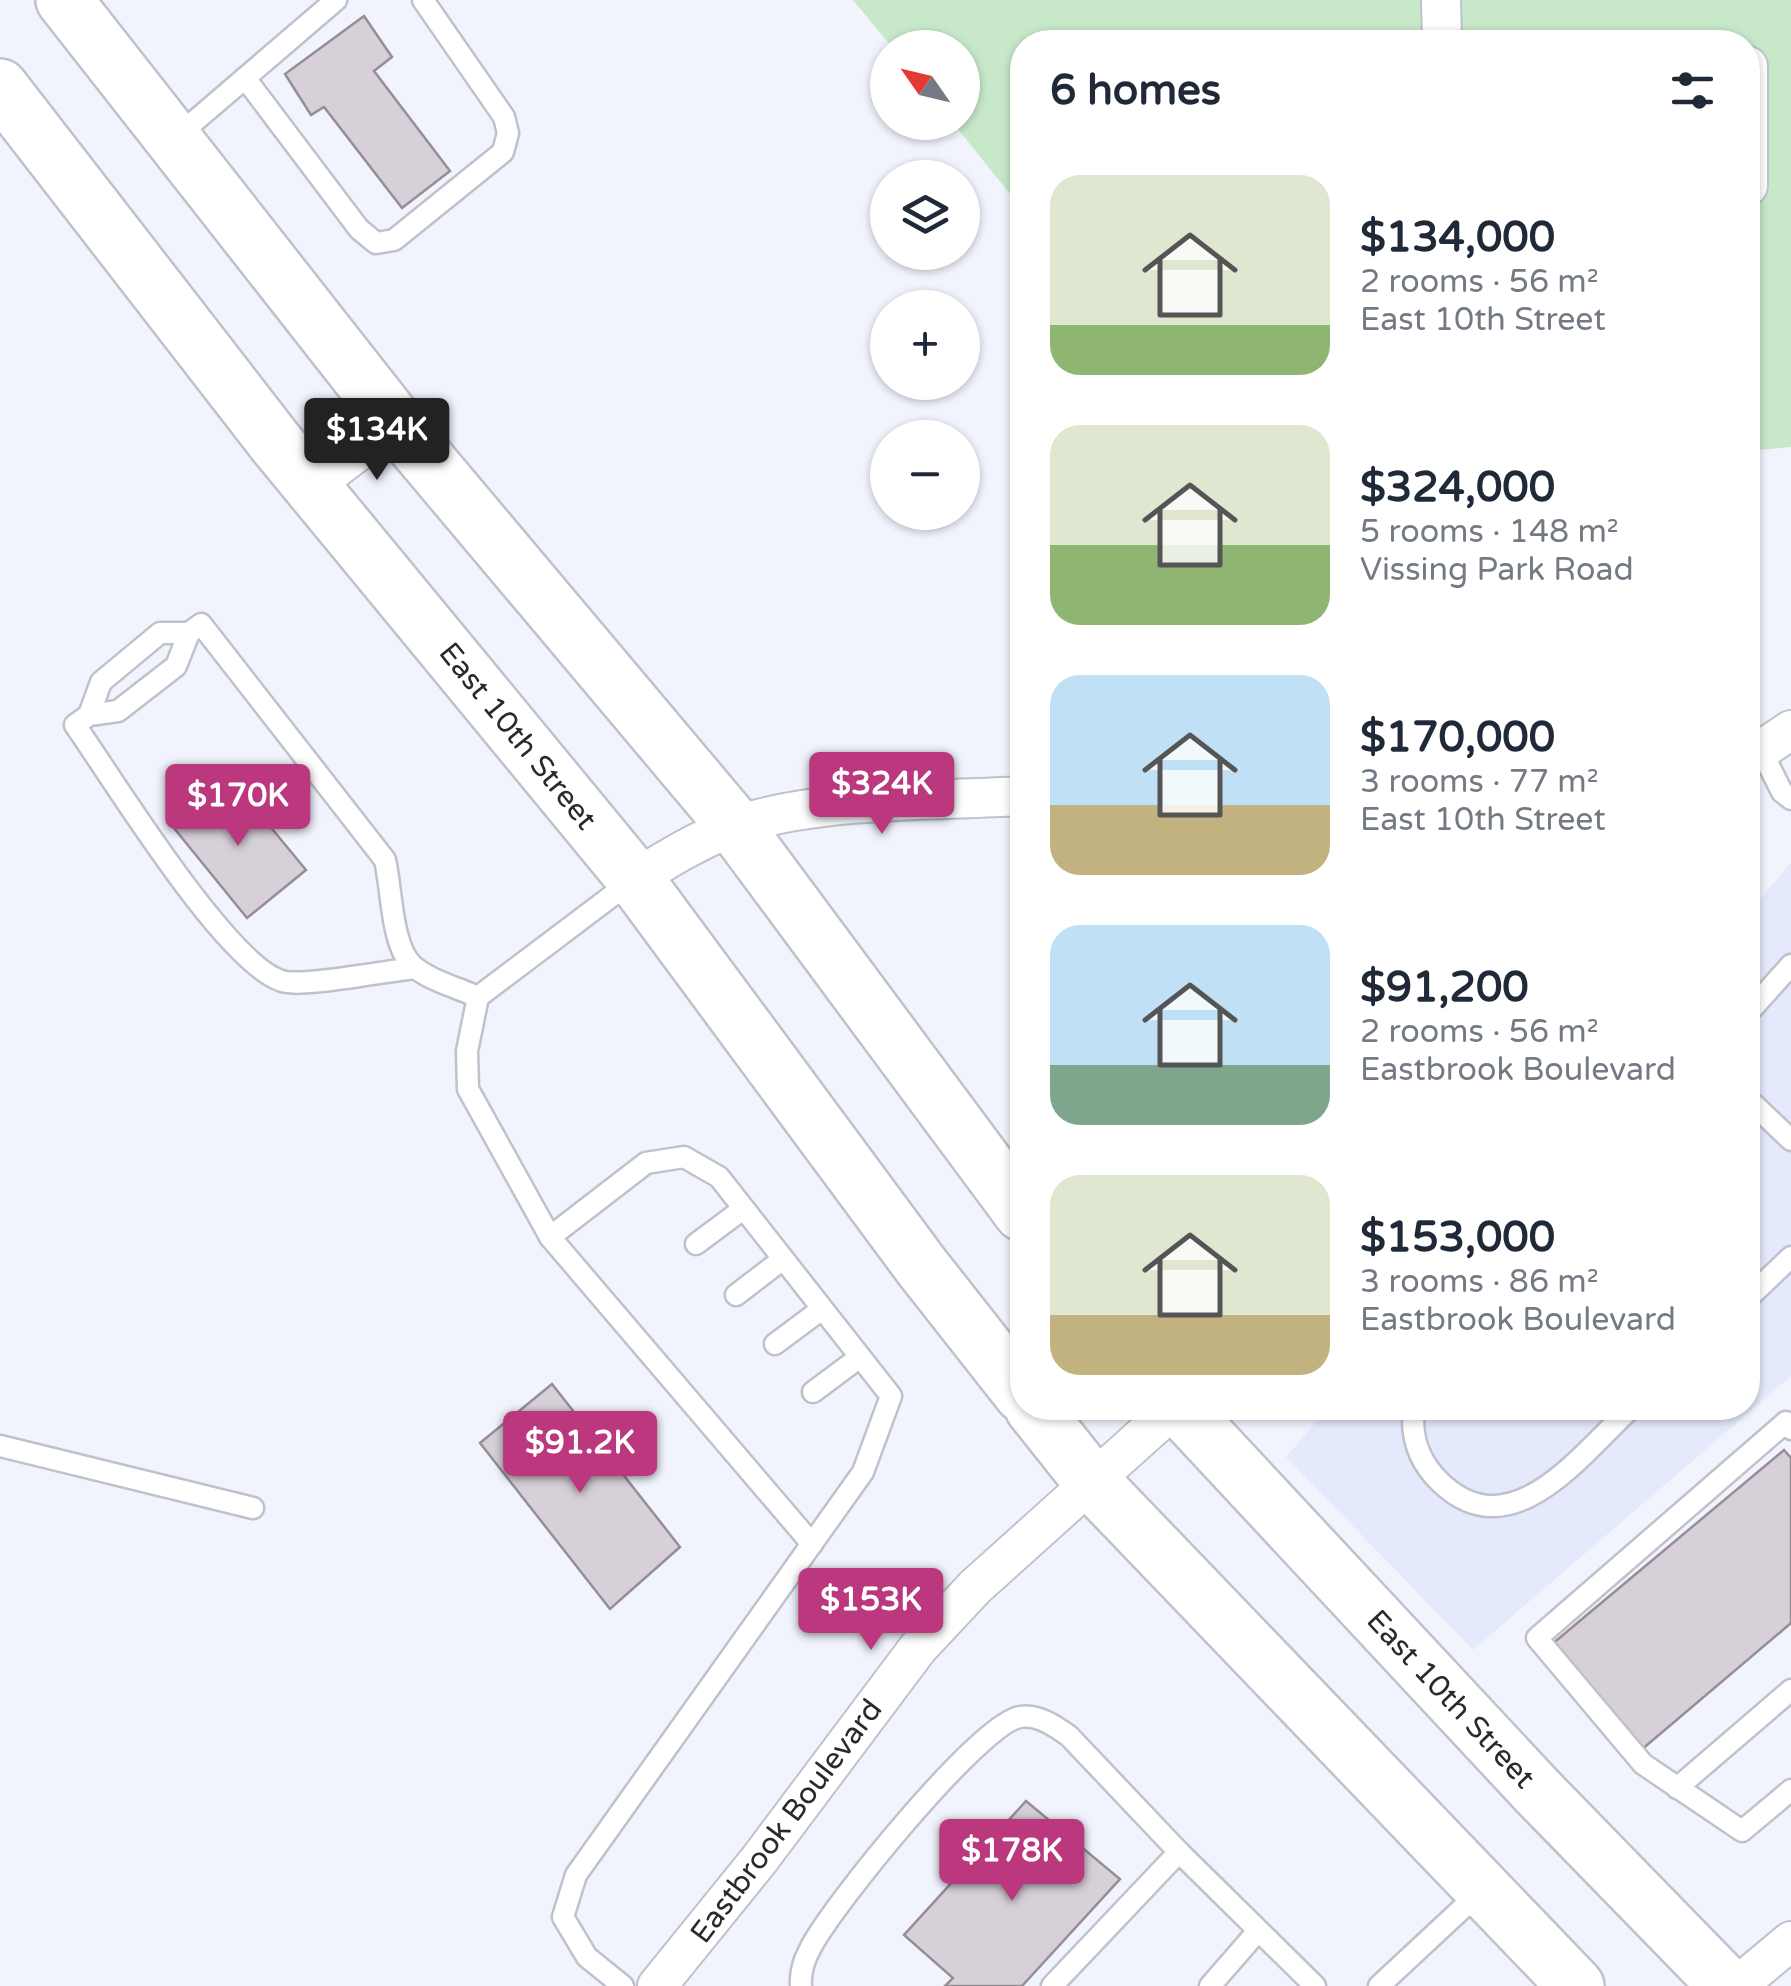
<!DOCTYPE html>
<meta charset="utf-8">
<style>
body{margin:0;font-family:"Varela Round",sans-serif;background:#f2f2f3;color:#1f2937;height:100vh;display:flex;flex-direction:column;font-size:38px;white-space:nowrap}
*{box-sizing:border-box;margin:0}
p{font-size:32px;color:#747a83}
.icon{flex:none;width:55px;height:55px;fill:none;stroke:currentColor;stroke-width:2;stroke-linecap:round;stroke-linejoin:round}
.map{position:relative;flex:1;overflow:hidden}
.drawer{position:absolute;left:1010px;top:30px;width:750px;height:1390px;display:flex;flex-direction:column;background:#fff;border-radius:40px;box-shadow:0 2px 8px #0004}
.drawer>*{flex:none}
.needle{width:65px;rotate:304deg}
.fabs{position:absolute;left:870px;top:30px;display:grid;gap:20px}
.fabs a{display:grid;place-items:center;width:110px;height:110px;border-radius:50%;background:#fff;box-shadow:0 2px 8px #0004;font-size:50px}
.price{position:absolute;translate:-50% -85px;padding:0 22px;border-radius:10px;background:#bb387f;color:#fff;font-size:32px;line-height:65px;filter:drop-shadow(0 2px 5px #0008)}
.price::after{content:'';position:absolute;left:50%;top:60px;width:30px;height:22px;margin-left:-15px;background:inherit;clip-path:polygon(0 0,100% 0,50% 100%)}
.price.current{background:#222;color:#fff}
ul{padding:0;list-style:none}
li{display:flex;align-items:center;gap:30px;height:250px;padding:0 40px}
li span{display:grid;place-items:center;flex:none;width:280px;height:200px;border-radius:30px;color:#555}
li>.icon{margin-inline-start:auto}
span .icon{width:120px;height:120px;fill:#fffc;stroke-width:1}
li b{font-size:42px}
h2{display:flex;justify-content:space-between;align-items:center;height:120px;padding:0 40px;font-size:42px}
.map>svg:first-child{display:block}
.built{fill:#e4e9fb}
.green{fill:#c7e9ca}
.building{fill:#d8d0d8;stroke:#968e96;stroke-width:2.5}
.lines{fill:none;stroke-linecap:round;stroke-linejoin:round}
.lane-casing{stroke:#bfc2cc;stroke-width:25}
.street-casing{stroke:#bfc2cc;stroke-width:42}
.primary-casing{stroke:#bfc2cc;stroke-width:60}
.lane{stroke:#fff;stroke-width:20}
.street{stroke:#fff;stroke-width:38}
.primary{stroke:#fff;stroke-width:55}
.labels{text-anchor:middle;stroke-width:10;stroke-linejoin:round;paint-order:stroke}
.street-label{font-size:30px;fill:#282a2e;stroke:#fff}
</style>
<div class="map">
<svg width="1791" height="1986" viewBox="0 0 1791 1986">
<rect width="100%" height="100%" fill="#f2f4fd"/>
<path class="built" d="M 1791,863 L 1791,1376 L 1473,1650 L 1286,1457 L 1328,1408 L 1748,1408 L 1748,913 Z"/>
<path class="green" d="M 853,0 L 1791,0 L 1791,447 L 1748,451 L 1748,42 L 1022,42 L 1022,209 L 953,123 L 962,122 L 962,48 L 892,47 Z"/>
<g class="building">
<path d="M 364,16 L 392,57 L 374,71 L 450,171 L 402,208 L 324,107 L 311,115 L 285,74 Z"/>
<path d="M 236,785 L 306,870 L 247,918 L 169,822 L 199,797 L 208,808 Z"/>
<path d="M 552,1384 L 680,1547 L 610,1609 L 480,1443 Z"/>
<path d="M 1784,1450 L 1791,1458 L 1791,1623 L 1640,1751 L 1551,1645 Z"/>
<path d="M 1026,1801 L 1120,1879 L 1022,1986 L 945,1986 L 953,1978 L 904,1935 Z"/>
</g>
<g class="lines">
<defs>
<g id="lane">
<path d="M 245,78 L 359,229 L 376,243 L 394,240 L 503,152 L 508,133 L 504,117 L 423,0"/>
<path d="M 175,138 L 336,0"/>
<path d="M 89,715 L 101,682 L 160,633 L 189,633"/>
<path d="M 1761,750 L 1782,792 L 1791,799"/>
<path d="M 415,968 C 386,971 310,986 286,982 C 231,973 111,776 75,725 L 89,715 L 118,711 L 176,666 L 189,633 L 201,624 L 385,860 C 392,889 391,946 413,966 C 429,980 458,988 478,997"/>
<path d="M 1748,1013 L 1791,965"/>
<path d="M 1748,1099 L 1791,1140"/>
<path d="M 550,1237 L 812,1544"/>
<path d="M 696,1244 L 743,1209"/>
<path d="M 736,1295 L 783,1259"/>
<path d="M 1748,1298 L 1791,1257"/>
<path d="M 775,1344 L 822,1309"/>
<path d="M 813,1392 L 860,1357"/>
<path d="M 1414,1408 C 1410,1438 1419,1462 1441,1483 C 1512,1550 1581,1454 1631,1408"/>
<path d="M 1791,1429 L 1786,1422 L 1537,1638 L 1643,1764 L 1742,1831 L 1791,1790"/>
<path d="M 0,1446 L 253,1508"/>
<path d="M 1677,1788 L 1791,1690"/>
<path d="M 623,1986 L 587,1957 L 563,1917 L 576,1875 L 863,1472 L 891,1396 L 719,1177 L 684,1157 L 646,1163 L 550,1237 L 468,1089 L 467,1051 L 478,997 L 633,880"/>
<path d="M 801,1986 C 800,1974 804,1960 810,1949 C 830,1908 980,1723 1020,1717 C 1038,1714 1055,1726 1069,1736 L 1179,1852 L 1315,1986"/>
<path d="M 1052,1986 L 1179,1852"/>
<path d="M 1210,1986 L 1257,1932"/>
<path d="M 1379,1986 L 1480,1892"/>
</g>
<g id="street">
<path d="M 1441,0 L 1442,42"/>
<path d="M 1748,66 L 1748,186"/>
<path d="M 312,486 L 396,423"/>
<path d="M 1748,753 L 1761,750 L 1791,730"/>
<path d="M 635,879 C 666,860 696,841 731,828 C 809,797 938,801 1022,796"/>
<path d="M 657,1986 L 759,1860 L 918,1648 L 975,1587 L 1174,1408"/>
<path d="M 1737,1986 L 1791,1941"/>
</g>
<g id="primary">
<path d="M 64,0 L 396,423 L 735,826 L 1022,1213"/>
<path d="M 0,87 L 275,442 L 635,879 L 922,1267 L 1022,1394"/>
<path d="M 1033,1408 L 1091,1481 L 1576,1986"/>
<path d="M 1180,1408 L 1537,1791 L 1727,1986"/>
</g>
</defs>
<use href="#lane" class="lane-casing"/>
<use href="#street" class="street-casing"/>
<use href="#primary" class="primary-casing"/>
<use href="#lane" class="lane"/>
<use href="#street" class="street"/>
<use href="#primary" class="primary"/>
</g>
<g class="labels">
<g class="street-label">
<text transform="translate(518 736) rotate(51)" y="10">East 10th Street</text>
<text transform="translate(1451 1699) rotate(47)" y="10">East 10th Street</text>
<text transform="translate(786 1821) rotate(-53)" y="10">Eastbrook Boulevard</text>
</g>
</g>
</svg>
<div class="fabs">
<a><svg class="needle" viewBox="-14 -14 28 28"><path d="M0-13l5 13h-10z" fill="#e53935"/><path d="M0 13l5-13h-10z" fill="#747a83"/></svg></a>
<a><svg class="icon" aria-label="layers" viewBox="0 0 24 24"><path d="M12 4l9 5-9 5-9-5zM3 14l9 5 9-5"/></svg></a>
<a>+</a>
<a>−</a>
</div>
<b class="price current" style="left:377px;top:483px">$134K</b>
<b class="price" style="left:882px;top:837px">$324K</b>
<b class="price" style="left:238px;top:849px">$170K</b>
<b class="price" style="left:580px;top:1496px">$91.2K</b>
<b class="price" style="left:871px;top:1653px">$153K</b>
<b class="price" style="left:1012px;top:1904px">$178K</b>
<section class="drawer">
<h2>6 homes<svg class="icon" aria-label="filters" viewBox="0 0 24 24"><path d="M4 7h16M4 17h16"/><circle cx="9" cy="7" r="2"/><circle cx="15" cy="17" r="2"/></svg></h2>
<ul>
<li><span style="background:linear-gradient(#dfe7d0 75%,#8fb573 0)"><svg class="icon" aria-label="home" viewBox="0 0 24 24"><path d="M3 11l9-7 9 7M6 9v11h12V9"/></svg></span><div><b>$134,000</b><p>2 rooms · 56 m²</p><p>East 10th Street</p></div></li>
<li><span style="background:linear-gradient(#dfe7d0 60%,#8fb573 0)"><svg class="icon" aria-label="home" viewBox="0 0 24 24"><path d="M3 11l9-7 9 7M6 9v11h12V9"/></svg></span><div><b>$324,000</b><p>5 rooms · 148 m²</p><p>Vissing Park Road</p></div></li>
<li><span style="background:linear-gradient(#bfe0f5 65%,#c2b280 0)"><svg class="icon" aria-label="home" viewBox="0 0 24 24"><path d="M3 11l9-7 9 7M6 9v11h12V9"/></svg></span><div><b>$170,000</b><p>3 rooms · 77 m²</p><p>East 10th Street</p></div></li>
<li><span style="background:linear-gradient(#bfe0f5 70%,#7fa58c 0)"><svg class="icon" aria-label="home" viewBox="0 0 24 24"><path d="M3 11l9-7 9 7M6 9v11h12V9"/></svg></span><div><b>$91,200</b><p>2 rooms · 56 m²</p><p>Eastbrook Boulevard</p></div></li>
<li><span style="background:linear-gradient(#dfe7d0 70%,#c2b280 0)"><svg class="icon" aria-label="home" viewBox="0 0 24 24"><path d="M3 11l9-7 9 7M6 9v11h12V9"/></svg></span><div><b>$153,000</b><p>3 rooms · 86 m²</p><p>Eastbrook Boulevard</p></div></li>
</ul>
</section>
</div>
